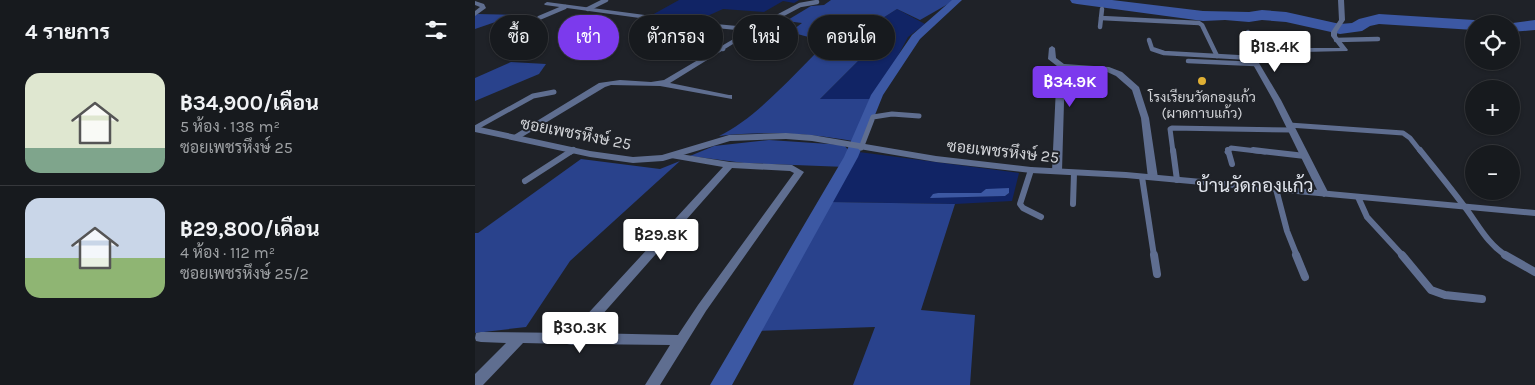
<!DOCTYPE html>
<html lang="th">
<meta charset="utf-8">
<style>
body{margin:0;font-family:Karla,Sarabun,sans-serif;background:#24272b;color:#f1f3f6;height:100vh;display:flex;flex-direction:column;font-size:19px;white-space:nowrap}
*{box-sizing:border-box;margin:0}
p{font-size:16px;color:#9ea1a4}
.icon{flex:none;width:28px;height:28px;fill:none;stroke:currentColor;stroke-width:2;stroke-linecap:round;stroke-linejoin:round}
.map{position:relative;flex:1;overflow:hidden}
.panel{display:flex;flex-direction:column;background:#171a1e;width:475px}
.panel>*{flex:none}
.guide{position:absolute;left:15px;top:15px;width:475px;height:45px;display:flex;gap:10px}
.buttons{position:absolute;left:990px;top:15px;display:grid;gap:10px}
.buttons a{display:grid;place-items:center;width:55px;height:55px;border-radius:50%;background:#171a1e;box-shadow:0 1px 4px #0004,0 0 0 1px #36383c;font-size:25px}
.price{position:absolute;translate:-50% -42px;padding:0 11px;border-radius:5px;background:#fff;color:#222;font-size:16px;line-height:32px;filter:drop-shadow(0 1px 2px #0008)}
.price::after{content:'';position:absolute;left:50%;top:30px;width:15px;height:11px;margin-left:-8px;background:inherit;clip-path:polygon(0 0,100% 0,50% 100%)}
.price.on{background:#7c3aed;color:#fff}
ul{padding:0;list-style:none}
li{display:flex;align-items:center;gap:15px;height:125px;padding:0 25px}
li+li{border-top:1px solid #36383c}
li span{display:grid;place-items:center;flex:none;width:140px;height:100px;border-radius:15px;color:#555}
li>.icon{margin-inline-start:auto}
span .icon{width:60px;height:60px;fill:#fffc;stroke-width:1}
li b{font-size:21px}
h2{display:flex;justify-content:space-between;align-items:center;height:60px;padding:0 25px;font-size:21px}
.chip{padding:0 18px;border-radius:22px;background:#171a1e;box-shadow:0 1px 4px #0004,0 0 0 1px #36383c;font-size:18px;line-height:45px}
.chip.on{background:#7c3aed;color:#fff}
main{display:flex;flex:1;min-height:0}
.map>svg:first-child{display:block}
.green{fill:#112465;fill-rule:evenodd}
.forest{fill:#29428c}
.water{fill:#3c58a3}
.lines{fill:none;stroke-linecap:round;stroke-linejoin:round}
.canal{fill:#3c58a3;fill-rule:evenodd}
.river{fill:#3c58a3;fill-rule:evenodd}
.service-far3{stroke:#5f6e90;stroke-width:4.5}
.service-far2{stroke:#5f6e90;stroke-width:5}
.service-far1{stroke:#5f6e90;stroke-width:6}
.service{stroke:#5f6e90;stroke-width:8}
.minor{fill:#5f6e90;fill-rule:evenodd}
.tertiary{fill:#5f6e90;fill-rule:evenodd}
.poi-dot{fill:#e0b034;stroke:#1f2228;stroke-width:2}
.labels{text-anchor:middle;stroke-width:4;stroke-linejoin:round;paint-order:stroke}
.far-poi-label{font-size:14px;fill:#d2d4d8;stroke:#1f2228}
.street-label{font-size:16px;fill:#d2d4d8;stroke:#1f2228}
.quarter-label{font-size:19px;fill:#dfe3eb;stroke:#1f2228}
</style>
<main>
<section class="panel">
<h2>4 รายการ<svg class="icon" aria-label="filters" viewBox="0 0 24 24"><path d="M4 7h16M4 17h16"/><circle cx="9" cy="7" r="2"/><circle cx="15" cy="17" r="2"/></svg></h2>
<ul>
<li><span style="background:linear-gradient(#dfe7d0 75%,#7fa58c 0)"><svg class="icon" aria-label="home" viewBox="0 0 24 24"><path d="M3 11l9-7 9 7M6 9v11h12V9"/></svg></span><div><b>฿34,900/เดือน</b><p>5 ห้อง · 138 m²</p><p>ซอยเพชรหึงษ์ 25</p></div></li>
<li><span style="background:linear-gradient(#c9d6e8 60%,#8fb573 0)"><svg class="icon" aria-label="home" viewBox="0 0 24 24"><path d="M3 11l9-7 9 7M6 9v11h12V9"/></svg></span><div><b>฿29,800/เดือน</b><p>4 ห้อง · 112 m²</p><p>ซอยเพชรหึงษ์ 25/2</p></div></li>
</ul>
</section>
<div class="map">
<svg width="1060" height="385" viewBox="0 0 1060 385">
<rect width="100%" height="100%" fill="#1f2228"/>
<g class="green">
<path d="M 204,0 L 324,0 L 319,3 L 308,1 L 289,12 L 248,9 L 219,22 L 177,15 Z"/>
<path d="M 422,9 L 450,24 L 433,37 L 417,67 L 395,99 L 345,99 L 394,50 L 401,36 L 379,30 L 403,21 Z"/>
<path d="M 205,28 L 247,29 L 196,56 L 165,51 Z"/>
<path d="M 384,152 L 544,173 L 537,201 L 480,204 L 354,202 ZM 534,188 L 534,193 L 530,196 L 456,197 L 463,193 L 506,193 Z"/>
</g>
<g class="forest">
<path d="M 356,0 L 480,0 L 445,20 L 422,9 L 403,21 L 380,30 L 401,36 L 394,50 L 345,99 L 395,99 L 378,141 C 334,133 288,131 244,136 C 281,119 322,71 352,42 L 315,32 L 327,23 L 311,21 L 336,6 L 349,5 Z"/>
<path d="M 3,14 L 41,15 L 0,29 L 0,15 Z"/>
<path d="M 36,62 L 71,64 L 64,74 L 0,101 L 0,78 Z"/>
<path d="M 294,140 L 369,145 L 374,151 L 371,167 L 269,163 L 215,156 L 239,146 Z"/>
<path d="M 106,159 L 185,169 L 205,161 L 95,261 L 51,327 L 0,333 L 0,233 L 3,233 Z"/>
<path d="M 354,202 L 480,204 L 446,310 L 500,315 L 495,385 L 378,385 L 400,327 L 280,331 Z"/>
</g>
<path class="water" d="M 534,188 L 534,193 L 530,196 L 455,198 L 458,194 L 463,193 L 506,193 L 511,189 Z"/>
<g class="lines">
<path class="canal" d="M 477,0 L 487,0 L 445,39 L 408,95 L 383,157 L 257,385 L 235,385 L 369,157 L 396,95 L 437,35 Z"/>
<g class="river">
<path d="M 595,0 L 637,0 L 728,11 L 774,12 L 787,10 L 811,12 L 865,24 L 877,23 L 884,19 L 904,14 L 999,20 L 1006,24 L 999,24 L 999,30 L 904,24 L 895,26 L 887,31 L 865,34 L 811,22 L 787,20 L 774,22 L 750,20 L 728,21 L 602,4 L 597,3 Z"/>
<path d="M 1060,20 L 1060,30 L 1036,32 L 1036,24 L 1030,24 Z"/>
</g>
<g class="service-far3">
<path d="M 113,9 L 131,0"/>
<path d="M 627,9 L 626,18 L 724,23 L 727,25 L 742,56"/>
<path d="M 64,18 L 90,7"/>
<path d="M 625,27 L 626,18"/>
<path d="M 276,31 L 325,5 L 342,2"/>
<path d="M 773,32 L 783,50"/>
<path d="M 674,40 L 677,49 L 689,53 L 777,58"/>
<path d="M 861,40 L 903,39"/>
<path d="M 219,45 L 248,49"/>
<path d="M 713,61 L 780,64"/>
</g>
<g class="service-far2">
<path d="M 814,125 L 928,133 L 935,138 L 946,152"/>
<path d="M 0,128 L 58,96 L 79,92"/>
<path d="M 386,148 L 398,117 L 417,114 L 444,116"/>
<path d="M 96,152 L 99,150"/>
<path d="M 698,152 L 695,129 L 697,128 L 817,130"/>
<path d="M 752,152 L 756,148 L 790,152"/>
</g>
<g class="service-far1">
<path d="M 698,150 L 702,180"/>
<path d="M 753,150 L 757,164"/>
<path d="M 778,150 L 830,156"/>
<path d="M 945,150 C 960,169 975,187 989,206 C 1003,224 1012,244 1032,256"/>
<path d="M 556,170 L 545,204 L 548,208 L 566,217"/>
<path d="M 667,177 L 679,256"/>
<path d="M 50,181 L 98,150"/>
<path d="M 801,189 L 812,231 L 822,256"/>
<path d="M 883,197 L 892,217 L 928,256"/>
<path d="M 598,204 L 599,173"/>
</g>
<g class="service">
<path d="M 679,255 L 682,274"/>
<path d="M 821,255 L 830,277"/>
<path d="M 927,255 L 956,290 L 970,295 L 1007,299"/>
<path d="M 1030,255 L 1060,272"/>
</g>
<g class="minor">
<path d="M 863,0 L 869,0 L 870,20 L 862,32 L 862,36 L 873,50 L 872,51 L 778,53 L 806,100 L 854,194 L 849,197 L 844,194 L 798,100 L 771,52 L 777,48 L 865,48 L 856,36 L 856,32 L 864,20 Z"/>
<path d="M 0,1 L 9,4 L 11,8 L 0,16 L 0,11 L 5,7 L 0,5 Z"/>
<path d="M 72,2 L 230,23 L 273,27 L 279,31 L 195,83 L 254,95 L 257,95 L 257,99 L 185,86 L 136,85 L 130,87 L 42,140 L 39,139 L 38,137 L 39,135 L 124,83 L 145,80 L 176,82 L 189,80 L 272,31 L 230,27 L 70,5 L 69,4 Z"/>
<path d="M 577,46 L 580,48 L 581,58 L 589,64 L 634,67 L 647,72 L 664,87 L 674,118 L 683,178 L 681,180 L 675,180 L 673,178 L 666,118 L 657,90 L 641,76 L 630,71 L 590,68 L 587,171 L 585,173 L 579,173 L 577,171 L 582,66 L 573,59 L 574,48 Z"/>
<path d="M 199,153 L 255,162 L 317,165 L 329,172 L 231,311 L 185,385 L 170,385 L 195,345 L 102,344 L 97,345 L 92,344 L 48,343 L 8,385 L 0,385 L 0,374 L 31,343 L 6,342 L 1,341 L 0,338 L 1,333 L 6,332 L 95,333 L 248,167 L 196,158 L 194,156 ZM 257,168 L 315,171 L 319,173 L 223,305 L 203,335 L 111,333 Z"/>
</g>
<path class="tertiary" d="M 0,126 L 115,151 L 158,157 L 187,155 L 254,135 L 311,133 L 337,135 L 461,156 L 556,167 L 651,172 L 1060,210 L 1060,216 L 651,178 L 556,173 L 461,162 L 337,141 L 311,139 L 255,141 L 188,161 L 158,163 L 115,157 L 0,132 Z"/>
</g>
<circle class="poi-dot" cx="727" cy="81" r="5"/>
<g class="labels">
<g class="far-poi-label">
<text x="727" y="102">โรงเรียนวัดกองแก้ว<tspan x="727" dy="16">(ผาดกาบแก้ว)</tspan></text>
</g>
<g class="street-label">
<text transform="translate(101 133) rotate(11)" y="6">ซอยเพชรหึงษ์ 25</text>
<text transform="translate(528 151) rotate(6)" y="6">ซอยเพชรหึงษ์ 25</text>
</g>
<g class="quarter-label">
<text x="780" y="192">บ้านวัดกองแก้ว</text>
</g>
</g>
</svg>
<div class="buttons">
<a><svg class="icon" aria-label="locate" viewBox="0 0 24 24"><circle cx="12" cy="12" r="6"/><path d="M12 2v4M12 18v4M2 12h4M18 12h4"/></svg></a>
<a>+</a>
<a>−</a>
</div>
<b class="price" style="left:800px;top:73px">฿18.4K</b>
<b class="price on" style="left:595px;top:108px">฿34.9K</b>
<b class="price" style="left:186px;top:261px">฿29.8K</b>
<b class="price" style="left:105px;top:354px">฿30.3K</b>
<div class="guide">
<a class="chip">ซื้อ</a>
<a class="chip on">เช่า</a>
<a class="chip">ตัวกรอง</a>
<a class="chip">ใหม่</a>
<a class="chip">คอนโด</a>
</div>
</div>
</main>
